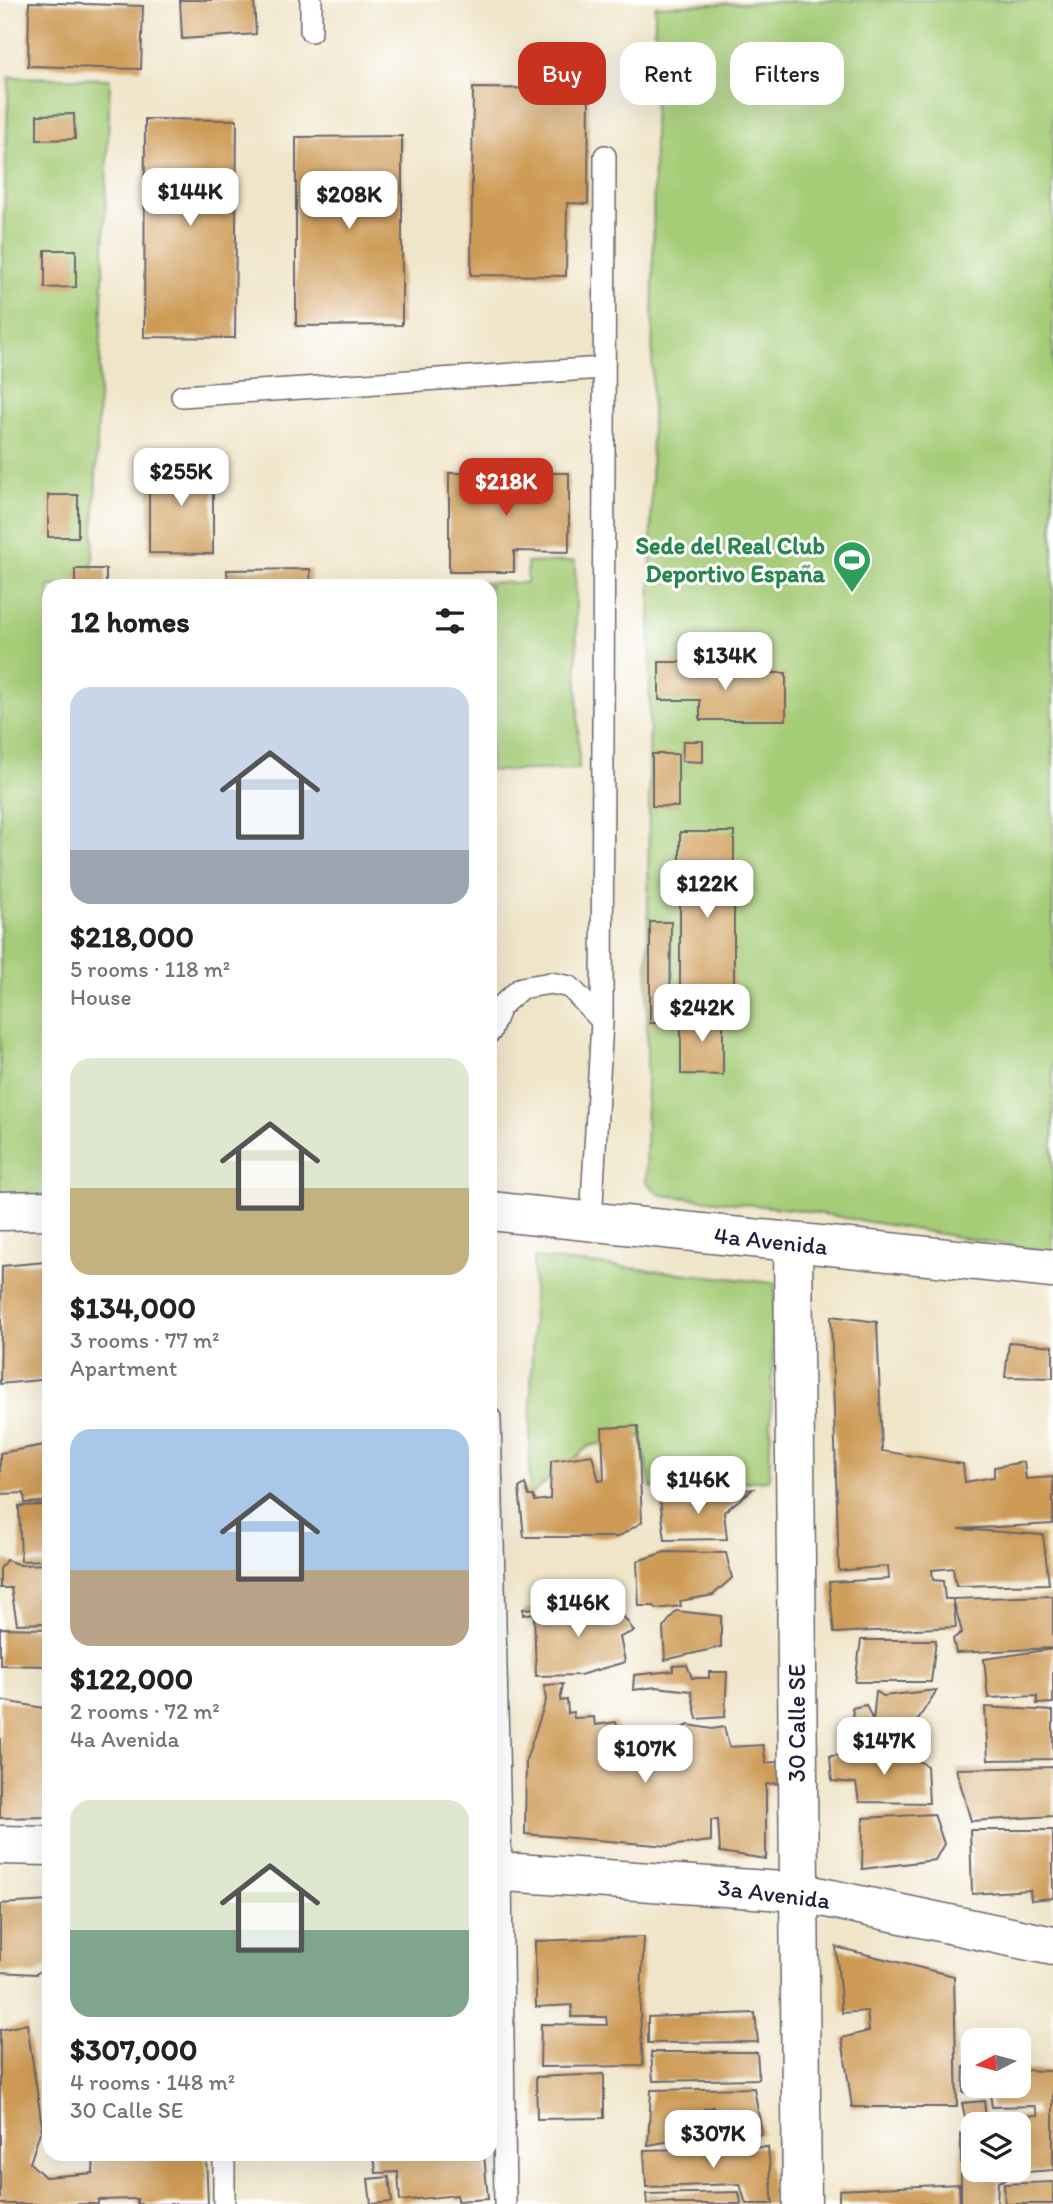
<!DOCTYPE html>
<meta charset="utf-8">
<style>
body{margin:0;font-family:Itim,sans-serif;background:#f2f2f2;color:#222;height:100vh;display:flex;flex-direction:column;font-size:26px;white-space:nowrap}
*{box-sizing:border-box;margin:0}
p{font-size:23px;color:#767676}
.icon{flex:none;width:38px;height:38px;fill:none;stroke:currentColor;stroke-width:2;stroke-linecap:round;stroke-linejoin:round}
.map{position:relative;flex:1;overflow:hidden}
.panel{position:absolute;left:42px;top:579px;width:455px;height:1582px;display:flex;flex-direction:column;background:#fff;border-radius:21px;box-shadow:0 7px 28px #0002}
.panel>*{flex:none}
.hud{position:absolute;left:518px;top:42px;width:429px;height:63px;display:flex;gap:14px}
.needle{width:46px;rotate:264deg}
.tools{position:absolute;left:961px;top:2028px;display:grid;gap:14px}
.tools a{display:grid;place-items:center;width:70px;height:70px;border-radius:14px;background:#fff;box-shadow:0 7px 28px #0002;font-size:35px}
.price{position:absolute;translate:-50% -60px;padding:0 16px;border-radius:14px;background:#fff;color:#222;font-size:23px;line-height:46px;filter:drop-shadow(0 2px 4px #0008)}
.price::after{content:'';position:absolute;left:50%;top:42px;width:21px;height:16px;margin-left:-10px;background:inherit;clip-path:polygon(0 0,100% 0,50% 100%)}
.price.current{background:#c8321e;color:#fff}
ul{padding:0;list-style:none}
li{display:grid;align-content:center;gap:14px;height:371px;padding:0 28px}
li span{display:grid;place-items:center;height:217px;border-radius:21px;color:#555}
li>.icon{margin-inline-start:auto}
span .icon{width:126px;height:126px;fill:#fffc;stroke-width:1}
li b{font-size:30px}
h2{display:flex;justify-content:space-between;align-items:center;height:84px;padding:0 28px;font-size:30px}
.chip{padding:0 24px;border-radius:21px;background:#fff;box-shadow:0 7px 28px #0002;font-size:24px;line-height:63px}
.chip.current{background:#c8321e;color:#fff}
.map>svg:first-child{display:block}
.green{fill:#a5cc77;stroke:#647759;stroke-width:2}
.building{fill:#ce9b56}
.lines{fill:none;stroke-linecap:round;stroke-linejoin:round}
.service-casing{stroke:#6a666d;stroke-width:24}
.minor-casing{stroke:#6a666d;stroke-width:41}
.tertiary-casing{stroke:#6a666d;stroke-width:41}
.service{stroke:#fff;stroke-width:21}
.minor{stroke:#fff;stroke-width:38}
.tertiary{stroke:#fff;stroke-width:38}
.labels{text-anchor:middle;stroke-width:6;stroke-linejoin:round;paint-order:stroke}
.leisure-label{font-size:24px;font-weight:bold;fill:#27864d;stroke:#fff;text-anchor:end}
.street-label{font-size:24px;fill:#22223b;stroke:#fff}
</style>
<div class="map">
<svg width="1053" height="2204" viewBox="0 0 1053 2204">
<rect width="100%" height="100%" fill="#fff"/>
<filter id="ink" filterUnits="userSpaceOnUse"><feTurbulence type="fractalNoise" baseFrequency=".0143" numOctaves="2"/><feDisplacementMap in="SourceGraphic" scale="14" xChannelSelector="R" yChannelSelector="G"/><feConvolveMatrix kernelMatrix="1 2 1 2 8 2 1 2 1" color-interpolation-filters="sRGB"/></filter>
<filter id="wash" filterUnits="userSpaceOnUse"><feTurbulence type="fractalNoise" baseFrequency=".00686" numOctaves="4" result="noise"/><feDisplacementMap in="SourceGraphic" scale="28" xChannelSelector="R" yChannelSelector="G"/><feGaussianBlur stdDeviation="1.57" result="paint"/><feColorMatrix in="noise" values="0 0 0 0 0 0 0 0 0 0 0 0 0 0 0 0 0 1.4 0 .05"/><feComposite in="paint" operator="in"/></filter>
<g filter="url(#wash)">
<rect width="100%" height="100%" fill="#f0e5c9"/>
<g class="green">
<path d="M 829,0 L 1053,0 L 1053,1253 L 799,1210 L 661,1195 L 646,1182 L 655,6 Z"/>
<path d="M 9,77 L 110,79 L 92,586 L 49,586 L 49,1213 L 0,1212 L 0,325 Z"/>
<path d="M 575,561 L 579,769 L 490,771 L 490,586 L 436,586 L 436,582 L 527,583 L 527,563 Z"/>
<path d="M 534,1258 L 775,1283 L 769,1480 L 651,1488 L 641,1436 L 589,1446 L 529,1496 Z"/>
</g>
<g id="blocks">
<g class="building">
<path d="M 180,0 L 254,0 L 256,34 L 182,39 Z"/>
<path d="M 29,2 L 143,6 L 141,69 L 28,66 Z"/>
<path d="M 473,88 L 589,89 L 588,204 L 567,203 L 566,276 L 471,275 Z"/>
<path d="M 74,114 L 75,139 L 37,140 L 37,115 Z"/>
<path d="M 145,119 L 237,120 L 235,338 L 144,337 Z"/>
<path d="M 402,136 L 402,325 L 296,326 L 296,137 Z"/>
<path d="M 45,250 L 76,250 L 76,287 L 45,288 Z"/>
<path d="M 213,462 L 213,554 L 149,553 L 149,463 Z"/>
<path d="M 449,473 L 569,473 L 569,552 L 514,551 L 514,572 L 449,572 Z"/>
<rect x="48" y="495" width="30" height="42"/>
<rect x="75" y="569" width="31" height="17"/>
<path d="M 310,569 L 311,586 L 228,586 L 227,570 Z"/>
<path d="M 659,662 L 713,662 L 714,673 L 786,673 L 786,720 L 700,720 L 700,700 L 659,700 Z"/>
<path d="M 683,741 L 703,741 L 703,762 L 682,761 Z"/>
<path d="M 652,754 L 678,754 L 678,807 L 652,806 Z"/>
<rect x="680" y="832" width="54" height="177"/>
<path d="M 650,922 L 671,922 L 670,1023 L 650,1023 Z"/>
<path d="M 681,1014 L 723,1014 L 723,1075 L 681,1074 Z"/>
<path d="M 45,1262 L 45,1281 L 49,1281 L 49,1379 L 0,1384 L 2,1266 Z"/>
<path d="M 831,1316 L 877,1322 L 882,1451 L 963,1464 L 965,1482 L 994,1477 L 994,1467 L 1024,1462 L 1026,1479 L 1053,1477 L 1053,1524 L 959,1529 L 1043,1535 L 1049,1584 L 956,1586 L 953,1568 L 932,1570 L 933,1580 L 943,1581 L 945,1599 L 953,1599 L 1053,1596 L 1053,1648 L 956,1653 L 953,1639 L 962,1632 L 953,1599 L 956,1627 L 834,1633 L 829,1582 L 889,1579 L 888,1566 L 839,1571 Z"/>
<path d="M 1009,1342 L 1053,1346 L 1053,1378 L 1005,1377 Z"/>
<path d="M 638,1426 L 642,1522 L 618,1537 L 524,1537 L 519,1488 L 525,1484 L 529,1496 L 533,1496 L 535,1501 L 550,1499 L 551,1461 L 592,1455 L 599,1481 L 604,1480 L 602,1428 Z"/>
<path d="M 44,1445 L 45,1453 L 49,1453 L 49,1502 L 25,1503 L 24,1493 L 0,1494 L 0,1453 Z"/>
<path d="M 753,1489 L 724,1512 L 727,1539 L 665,1540 L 660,1499 Z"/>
<path d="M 49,1505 L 49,1560 L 21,1561 L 19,1506 Z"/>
<path d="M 665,1552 L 726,1553 L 732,1578 L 713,1595 L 680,1601 L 681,1606 L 657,1609 L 654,1606 L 639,1606 L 637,1561 Z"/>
<path d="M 6,1560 L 20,1565 L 49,1564 L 49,1623 L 17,1624 L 11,1588 L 0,1588 L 0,1569 Z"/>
<path d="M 614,1603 L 634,1631 L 620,1637 L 625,1662 L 580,1675 L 536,1676 L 534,1613 L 523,1615 L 523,1609 Z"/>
<path d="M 676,1611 L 721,1616 L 721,1647 L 665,1660 L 663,1628 Z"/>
<path d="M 0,1628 L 48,1629 L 47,1666 L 0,1665 Z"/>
<path d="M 861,1640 L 936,1640 L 931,1682 L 855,1682 Z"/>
<path d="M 1053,1649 L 1053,1703 L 1037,1704 L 1037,1696 L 988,1698 L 984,1659 Z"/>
<path d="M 687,1665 L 692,1678 L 709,1678 L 709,1672 L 727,1672 L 725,1717 L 697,1719 L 691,1691 L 656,1687 L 633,1690 L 634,1675 L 673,1671 L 673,1666 Z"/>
<path d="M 563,1684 L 560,1701 L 567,1700 L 568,1713 L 573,1712 L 574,1718 L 594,1717 L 595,1725 L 616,1722 L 624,1751 L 689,1725 L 712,1729 L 724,1727 L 729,1747 L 763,1745 L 766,1763 L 785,1761 L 783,1783 L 766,1784 L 766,1859 L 720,1852 L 718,1820 L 711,1820 L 711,1841 L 668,1846 L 525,1834 L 526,1760 L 546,1700 L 544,1685 Z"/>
<path d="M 937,1690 L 902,1744 L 858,1746 L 852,1708 L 866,1705 L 873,1721 L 876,1691 L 883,1696 Z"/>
<path d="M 0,1700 L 49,1709 L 49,1817 L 0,1818 Z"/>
<path d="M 985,1707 L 1053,1711 L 1053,1759 L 988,1760 Z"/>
<path d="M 904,1751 L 927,1766 L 929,1803 L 859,1802 L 856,1783 L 832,1781 L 830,1756 Z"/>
<path d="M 1053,1767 L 1053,1816 L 971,1821 L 956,1769 Z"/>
<path d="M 934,1814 L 944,1844 L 935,1860 L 862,1869 L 863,1818 Z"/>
<path d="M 970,1830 L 1053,1830 L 1053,1898 L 1031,1900 L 1030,1890 L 972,1894 Z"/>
<path d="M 49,1901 L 49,1965 L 36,1974 L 0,1972 L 0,1904 Z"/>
<path d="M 644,1937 L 640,2011 L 643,2066 L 540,2067 L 541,2024 L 607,2025 L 606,2017 L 571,2017 L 572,2005 L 536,2007 L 535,1941 Z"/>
<path d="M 836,1947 L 954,1976 L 957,2107 L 852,2107 L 842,2038 L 869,2031 L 867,2011 L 842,2013 Z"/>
<path d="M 755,2013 L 758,2042 L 648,2043 L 648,2017 Z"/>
<path d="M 27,2024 L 42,2126 L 30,2163 L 45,2177 L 93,2173 L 94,2154 L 206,2154 L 208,2204 L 137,2204 L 137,2199 L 98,2200 L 98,2204 L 0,2204 L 0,2030 Z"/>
<path d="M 651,2052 L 757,2052 L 759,2079 L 653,2081 Z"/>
<path d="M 964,2067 L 973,2068 L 973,2086 L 1018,2086 L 1018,2070 L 1053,2071 L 1053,2170 L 1014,2173 L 1013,2170 L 1018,2170 L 1018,2124 L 967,2126 L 962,2103 L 984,2101 L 986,2118 L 1038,2115 L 1035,2106 L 992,2107 L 990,2094 L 963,2092 Z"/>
<path d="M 604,2074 L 604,2118 L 537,2119 L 536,2077 Z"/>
<path d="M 754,2088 L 762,2134 L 718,2137 L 713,2107 L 704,2109 L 706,2135 L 648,2145 L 651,2090 Z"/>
<path d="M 973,2133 L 973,2170 L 1008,2170 L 1009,2178 L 998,2182 L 997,2204 L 961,2204 L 961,2134 Z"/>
<path d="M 768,2147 L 773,2204 L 746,2204 L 740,2184 L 646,2187 L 644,2150 Z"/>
<path d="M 374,2154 L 484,2154 L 488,2199 L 457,2201 L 457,2195 L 400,2201 L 398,2172 L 376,2173 Z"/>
<path d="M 389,2177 L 392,2202 L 371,2204 L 368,2179 Z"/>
<path d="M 1053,2182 L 1053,2204 L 1005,2204 L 1004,2184 Z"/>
<path d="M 959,2184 L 960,2204 L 839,2204 L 839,2190 Z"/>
<path d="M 739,2192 L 741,2204 L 674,2204 L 674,2202 L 647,2204 L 646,2194 Z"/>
</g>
</g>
</g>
<g filter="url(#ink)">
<use href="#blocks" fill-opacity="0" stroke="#6a666d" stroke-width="2"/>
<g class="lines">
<defs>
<g id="service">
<path d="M 311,0 L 311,31"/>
<path d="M 182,396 L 603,368"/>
<path d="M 602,1021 L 605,156"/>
<path d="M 490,1032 L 500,1007 L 521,988 L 551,983 L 570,987 L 602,1021 L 591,1222"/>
<path d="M 490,1418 L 501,1872 L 505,2204"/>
<path d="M 224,2154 L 224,2204"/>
</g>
<g id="minor">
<path d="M 793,1243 L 802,2204"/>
<path d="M 0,1845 L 49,1846"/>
<path d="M 490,1871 L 798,1892 L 1053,1946"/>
</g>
<g id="tertiary">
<path d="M 0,1211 L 49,1210"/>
<path d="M 490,1211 L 1053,1269"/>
</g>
</defs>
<use href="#service" class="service-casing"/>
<use href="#minor" class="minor-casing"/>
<use href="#tertiary" class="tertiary-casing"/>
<use href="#service" class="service"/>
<use href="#minor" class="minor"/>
<use href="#tertiary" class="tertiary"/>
</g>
</g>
<defs>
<symbol id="stadium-pin" viewBox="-11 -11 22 30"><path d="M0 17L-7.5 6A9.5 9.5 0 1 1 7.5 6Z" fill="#2e9e5b" stroke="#fff"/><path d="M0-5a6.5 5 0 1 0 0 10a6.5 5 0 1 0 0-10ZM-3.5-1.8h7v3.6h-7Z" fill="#fff"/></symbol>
</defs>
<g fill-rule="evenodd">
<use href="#stadium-pin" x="830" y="538" width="44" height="60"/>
</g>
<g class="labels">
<g class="leisure-label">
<text x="825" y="554">Sede del Real Club<tspan x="825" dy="28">Deportivo España</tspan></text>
</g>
<g class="street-label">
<text transform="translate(771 1241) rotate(6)" y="8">4a Avenida</text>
<text transform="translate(797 1723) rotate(-90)" y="8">30 Calle SE</text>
<text transform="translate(774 1894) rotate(7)" y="8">3a Avenida</text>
</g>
</g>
</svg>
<div class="tools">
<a><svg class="needle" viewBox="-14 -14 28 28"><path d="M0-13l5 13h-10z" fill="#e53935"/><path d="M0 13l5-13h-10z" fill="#767676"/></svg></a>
<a><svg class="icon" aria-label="layers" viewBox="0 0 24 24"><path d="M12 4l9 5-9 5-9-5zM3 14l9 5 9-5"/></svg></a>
</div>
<b class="price" style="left:190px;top:228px">$144K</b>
<b class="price" style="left:349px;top:231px">$208K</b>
<b class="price" style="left:181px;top:508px">$255K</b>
<b class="price current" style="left:506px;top:518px">$218K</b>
<b class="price" style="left:725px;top:692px">$134K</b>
<b class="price" style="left:707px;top:920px">$122K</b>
<b class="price" style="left:702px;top:1044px">$242K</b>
<b class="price" style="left:698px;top:1516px">$146K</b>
<b class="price" style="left:578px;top:1639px">$146K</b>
<b class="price" style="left:884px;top:1777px">$147K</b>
<b class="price" style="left:645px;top:1785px">$107K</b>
<b class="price" style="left:713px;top:2170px">$307K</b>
<div class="hud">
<a class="chip current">Buy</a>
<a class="chip">Rent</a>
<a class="chip">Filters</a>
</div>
<section class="panel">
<h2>12 homes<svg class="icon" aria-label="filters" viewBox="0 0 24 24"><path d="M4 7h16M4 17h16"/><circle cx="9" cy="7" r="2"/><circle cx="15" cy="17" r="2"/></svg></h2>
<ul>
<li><span style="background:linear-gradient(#c9d6e8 75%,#9aa5b1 0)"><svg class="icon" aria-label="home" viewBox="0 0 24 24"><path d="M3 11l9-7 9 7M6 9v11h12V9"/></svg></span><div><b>$218,000</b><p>5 rooms · 118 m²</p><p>House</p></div></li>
<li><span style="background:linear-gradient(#dfe7d0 60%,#c2b280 0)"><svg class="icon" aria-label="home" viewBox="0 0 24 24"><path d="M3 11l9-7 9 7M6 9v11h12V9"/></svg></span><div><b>$134,000</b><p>3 rooms · 77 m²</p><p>Apartment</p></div></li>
<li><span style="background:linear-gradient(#a9c7e8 65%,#b9a48a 0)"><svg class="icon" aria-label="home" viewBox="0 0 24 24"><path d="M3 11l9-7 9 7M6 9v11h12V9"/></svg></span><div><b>$122,000</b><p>2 rooms · 72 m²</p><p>4a Avenida</p></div></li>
<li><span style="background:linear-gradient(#dfe7d0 60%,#7fa58c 0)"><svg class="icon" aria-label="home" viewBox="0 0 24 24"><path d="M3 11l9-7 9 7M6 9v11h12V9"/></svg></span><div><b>$307,000</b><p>4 rooms · 148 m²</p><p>30 Calle SE</p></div></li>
</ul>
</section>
</div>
